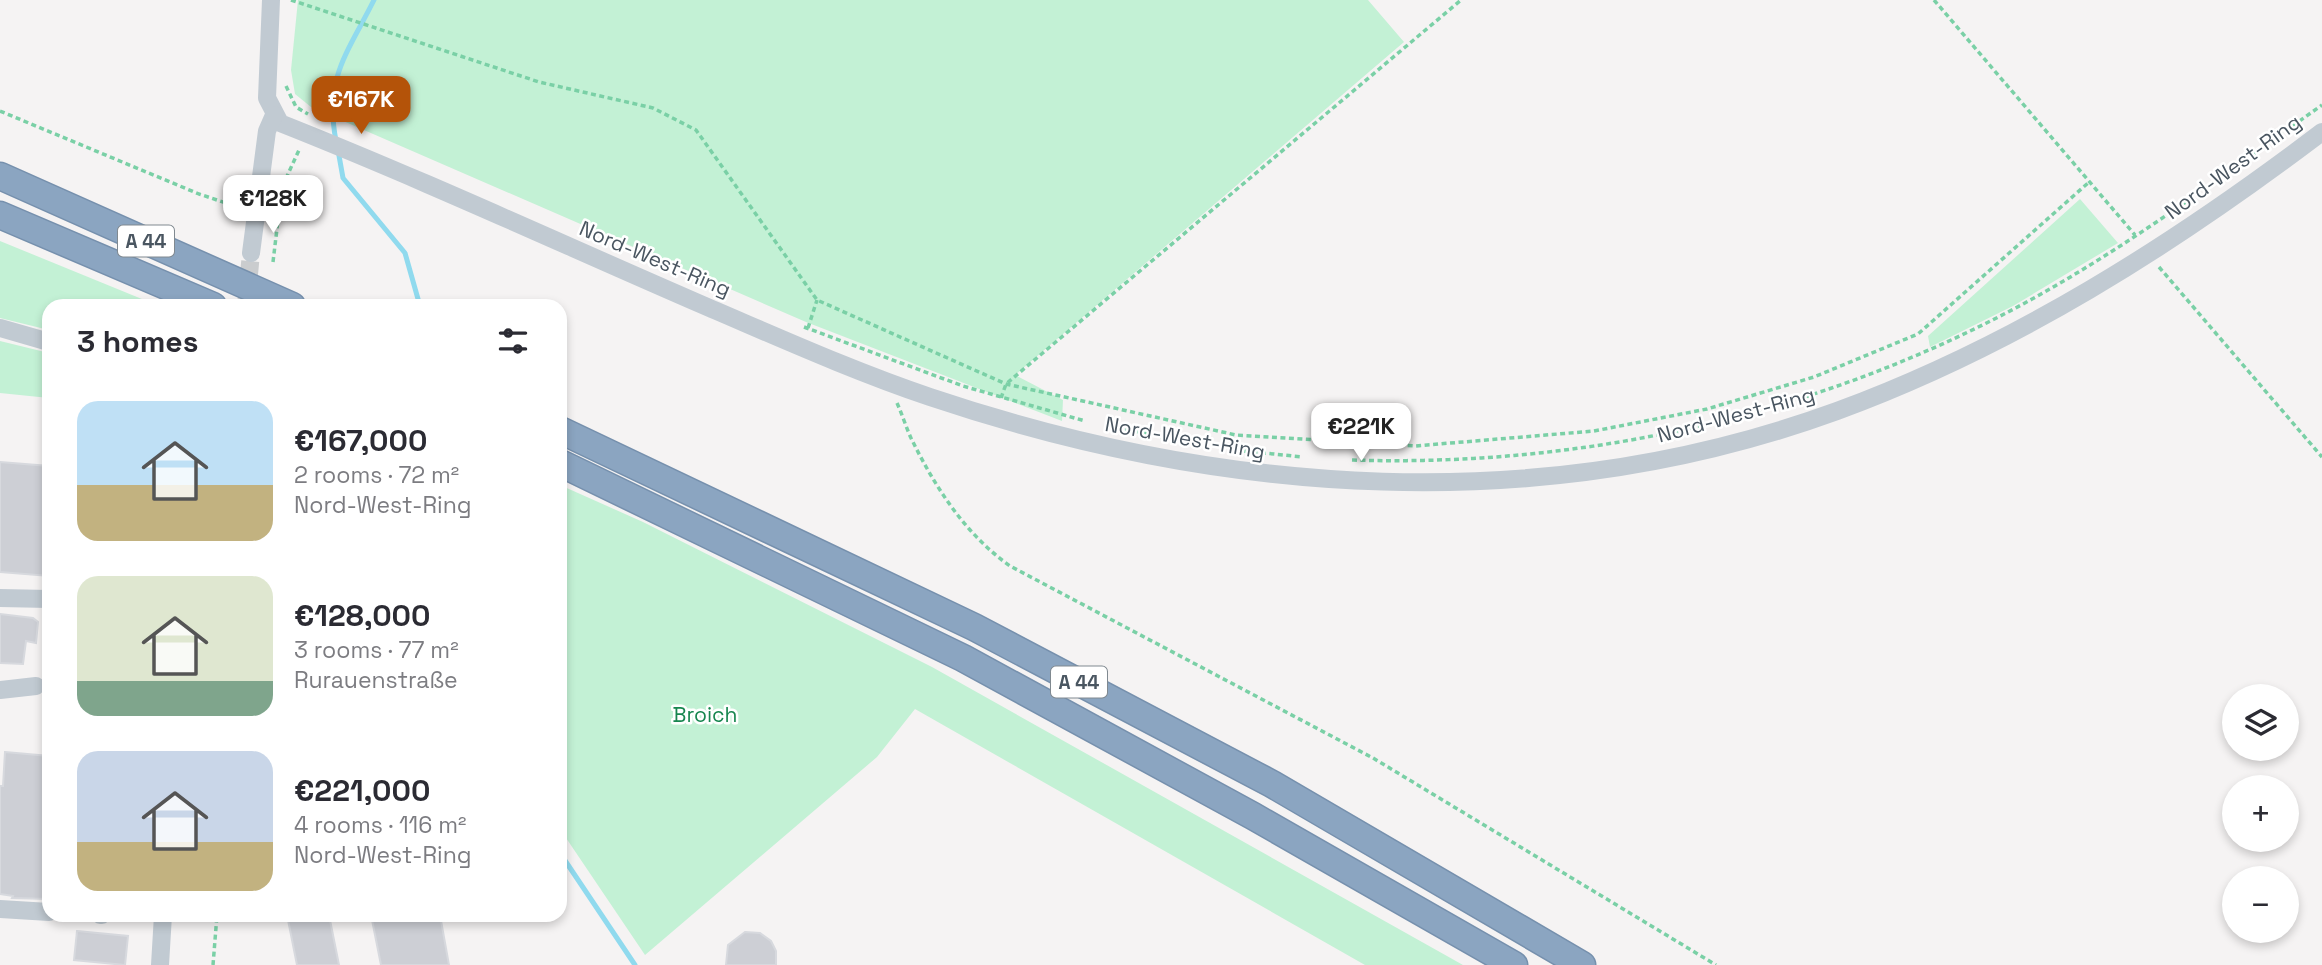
<!DOCTYPE html>
<meta charset="utf-8">
<style>
body{margin:0;font-family:"Space Grotesk",sans-serif;background:#f2f2f3;color:#2b2b33;height:100vh;display:flex;flex-direction:column;font-size:26px;white-space:nowrap}
*{box-sizing:border-box;margin:0}
p{font-size:23px;color:#7c7c81}
.icon{flex:none;width:38px;height:38px;fill:none;stroke:currentColor;stroke-width:2;stroke-linecap:round;stroke-linejoin:round}
.map{position:relative;flex:1;overflow:hidden}
.details{position:absolute;left:42px;top:299px;width:525px;height:623px;display:flex;flex-direction:column;background:#fff;border-radius:21px;box-shadow:0 4px 10px #0003}
.details>*{flex:none}
.tools{position:absolute;left:2222px;top:684px;display:grid;gap:14px}
.tools a{display:grid;place-items:center;width:77px;height:77px;border-radius:50%;background:#fff;box-shadow:0 4px 10px #0003;font-size:35px}
.price{position:absolute;translate:-50% -60px;padding:0 16px;border-radius:14px;background:#fff;color:#222;font-size:23px;line-height:46px;filter:drop-shadow(0 2px 4px #0008)}
.price::after{content:'';position:absolute;left:50%;top:42px;width:21px;height:16px;margin-left:-10px;background:inherit;clip-path:polygon(0 0,100% 0,50% 100%)}
.price.on{background:#b45309;color:#fff}
ul{padding:0;list-style:none}
li{display:flex;align-items:center;gap:21px;height:175px;padding:0 35px}
li span{display:grid;place-items:center;flex:none;width:196px;height:140px;border-radius:21px;color:#555}
li>.icon{margin-inline-start:auto}
span .icon{width:84px;height:84px;fill:#fffc;stroke-width:1}
li b{font-size:30px}
h2{display:flex;justify-content:space-between;align-items:center;height:84px;padding:0 35px;font-size:30px}
.map>svg:first-child{display:block}
.green{fill:#c3f1d5}
.lines{fill:none;stroke-linecap:round;stroke-linejoin:round}
.stream{stroke:#90daee;stroke-width:5}
.building{fill:#cdcfd5;stroke:#d7d9de;stroke-width:2}
.minor-tunnel{stroke:#caccce;stroke-width:18;stroke-dasharray:18 9;stroke-linecap:butt}
.highway-casing{stroke:#7690ad;stroke-width:29}
.path{stroke:#7ad0a6;stroke-width:3.5;stroke-dasharray:5 3.5;stroke-linecap:butt}
.minor{stroke:#c1cad2;stroke-width:18}
.highway{stroke:#8ba5c1;stroke-width:26}
.labels{text-anchor:middle;stroke-width:5;stroke-linejoin:round;paint-order:stroke}
.shield{fill:#fff;stroke:#808990;stroke-width:2}
.shield-label{font-size:19px;font-weight:bold;fill:#4a5661}
.street-label{font-size:21px;fill:#4a5661;stroke:#fff}
.park-label{font-size:21px;fill:#17864f;stroke:#fff}
</style>
<div class="map">
<svg width="2322" height="965" viewBox="0 0 2322 965">
<rect width="100%" height="100%" fill="#f5f3f3"/>
<g class="green">
<path d="M 298,0 L 1368,0 L 1404,42 L 1015,375 L 1063,400 L 1062,421 L 806,322 L 311,107 L 295,94 L 291,70 Z"/>
<path d="M 2080,199 L 2118,243 L 2013,306 L 1930,347 L 1928,336 Z"/>
<path d="M 0,241 L 159,306 L 49,306 L 49,330 L 0,318 Z"/>
<path d="M 0,341 L 49,353 L 49,398 L 0,393 Z"/>
<path d="M 560,485 L 643,522 L 932,667 L 1463,965 L 1365,965 L 915,709 L 877,757 L 645,955 L 560,829 Z"/>
</g>
<g class="lines">
<g class="stream">
<path d="M 336,141 C 324,78 347,54 374,0"/>
<path d="M 338,150 L 343,178 L 405,253 L 420,306"/>
<path d="M 560,853 L 635,965"/>
</g>
</g>
<g class="building">
<path d="M 0,462 L 49,466 L 49,576 L 0,572 Z"/>
<path d="M 0,614 L 33,618 L 38,622 L 36,643 L 26,641 L 23,664 L 0,663 Z"/>
<path d="M 5,752 L 49,756 L 49,899 L 12,898 L 13,896 L 0,894 L 0,786 L 3,786 Z"/>
<path d="M 287,915 L 329,915 L 339,965 L 297,965 Z"/>
<path d="M 371,915 L 440,915 L 449,965 L 381,965 Z"/>
<path d="M 77,931 L 128,936 L 125,965 L 74,960 Z"/>
<path d="M 745,932 L 760,933 L 771,941 L 776,951 L 776,965 L 726,965 L 728,945 Z"/>
</g>
<g class="lines">
<path class="minor-tunnel" d="M 246,306 L 251,253"/>
<defs>
<g id="highway">
<path d="M 0,176 L 292,306"/>
<path d="M 0,215 L 213,306"/>
<path d="M 560,430 L 974,627 L 1272,784 L 1582,965"/>
<path d="M 560,463 L 963,658 L 1253,816 L 1514,965"/>
</g>
</defs>
<use href="#highway" class="highway-casing"/>
<g class="path">
<path d="M 291,0 L 539,82 L 653,108 L 696,130 L 817,300 L 1006,384 L 1236,435 L 1415,446 L 1594,431 L 1707,409 L 1814,377 L 1918,334 L 2088,183"/>
<path d="M 1934,0 L 2135,235"/>
<path d="M 286,86 L 296,107 L 308,114"/>
<path d="M 0,111 L 199,194 L 241,208"/>
<path d="M 273,262 L 282,187 L 299,150"/>
<path d="M 2159,267 L 2322,457"/>
<path d="M 804,327 L 963,386 L 1085,421"/>
<path d="M 808,328 L 817,300"/>
<path d="M 1001,398 L 1006,384 L 1461,0"/>
<path d="M 897,403 C 902,414 906,427 911,438 C 935,487 965,534 1010,566 L 1373,758 L 1716,965"/>
<path d="M 1117,428 L 1185,441"/>
<path d="M 1244,451 L 1303,457"/>
<path d="M 1352,460 C 1603,468 1856,406 2072,276 C 2159,224 2240,163 2322,105"/>
<path d="M 213,965 L 217,915"/>
</g>
<g class="minor">
<path d="M 271,0 L 267,98 L 280,123 C 424,180 564,245 705,306 C 780,338 853,371 930,397 C 1224,496 1541,519 1837,411 C 2014,346 2173,245 2322,132"/>
<path d="M 251,253 L 267,131 L 274,115"/>
<path d="M 0,328 L 49,342"/>
<path d="M 0,598 L 49,599"/>
<path d="M 0,690 L 36,686"/>
<path d="M 0,909 L 49,912"/>
<path d="M 100,915 L 102,915"/>
<path d="M 160,965 L 163,915"/>
</g>
<use href="#highway" class="highway"/>
</g>
<g class="labels">
<g class="shield">
<rect x="118" y="225.5" width="56" height="31" rx="5"/>
<rect x="1051" y="666.5" width="56" height="31" rx="5"/>
</g>
<g class="shield-label">
<text x="146" y="248">A 44</text>
<text x="1079" y="689">A 44</text>
</g>
<g class="street-label">
<text transform="translate(2233 167) rotate(-36)" y="7">Nord-West-Ring</text>
<text transform="translate(655 259) rotate(23)" y="7">Nord-West-Ring</text>
<text transform="translate(1736 415) rotate(-15)" y="7">Nord-West-Ring</text>
<text transform="translate(1185 438) rotate(10)" y="7">Nord-West-Ring</text>
</g>
<g class="park-label">
<text x="705" y="722">Broich</text>
</g>
</g>
</svg>
<div class="tools">
<a><svg class="icon" aria-label="layers" viewBox="0 0 24 24"><path d="M12 4l9 5-9 5-9-5zM3 14l9 5 9-5"/></svg></a>
<a>+</a>
<a>−</a>
</div>
<b class="price on" style="left:361px;top:136px">€167K</b>
<b class="price" style="left:273px;top:235px">€128K</b>
<b class="price" style="left:1361px;top:463px">€221K</b>
<section class="details">
<h2>3 homes<svg class="icon" aria-label="filters" viewBox="0 0 24 24"><path d="M4 7h16M4 17h16"/><circle cx="9" cy="7" r="2"/><circle cx="15" cy="17" r="2"/></svg></h2>
<ul>
<li><span style="background:linear-gradient(#bfe0f5 60%,#c2b280 0)"><svg class="icon" aria-label="home" viewBox="0 0 24 24"><path d="M3 11l9-7 9 7M6 9v11h12V9"/></svg></span><div><b>€167,000</b><p>2 rooms · 72 m²</p><p>Nord-West-Ring</p></div></li>
<li><span style="background:linear-gradient(#dfe7d0 75%,#7fa58c 0)"><svg class="icon" aria-label="home" viewBox="0 0 24 24"><path d="M3 11l9-7 9 7M6 9v11h12V9"/></svg></span><div><b>€128,000</b><p>3 rooms · 77 m²</p><p>Rurauenstraße</p></div></li>
<li><span style="background:linear-gradient(#c9d6e8 65%,#c2b280 0)"><svg class="icon" aria-label="home" viewBox="0 0 24 24"><path d="M3 11l9-7 9 7M6 9v11h12V9"/></svg></span><div><b>€221,000</b><p>4 rooms · 116 m²</p><p>Nord-West-Ring</p></div></li>
</ul>
</section>
</div>
